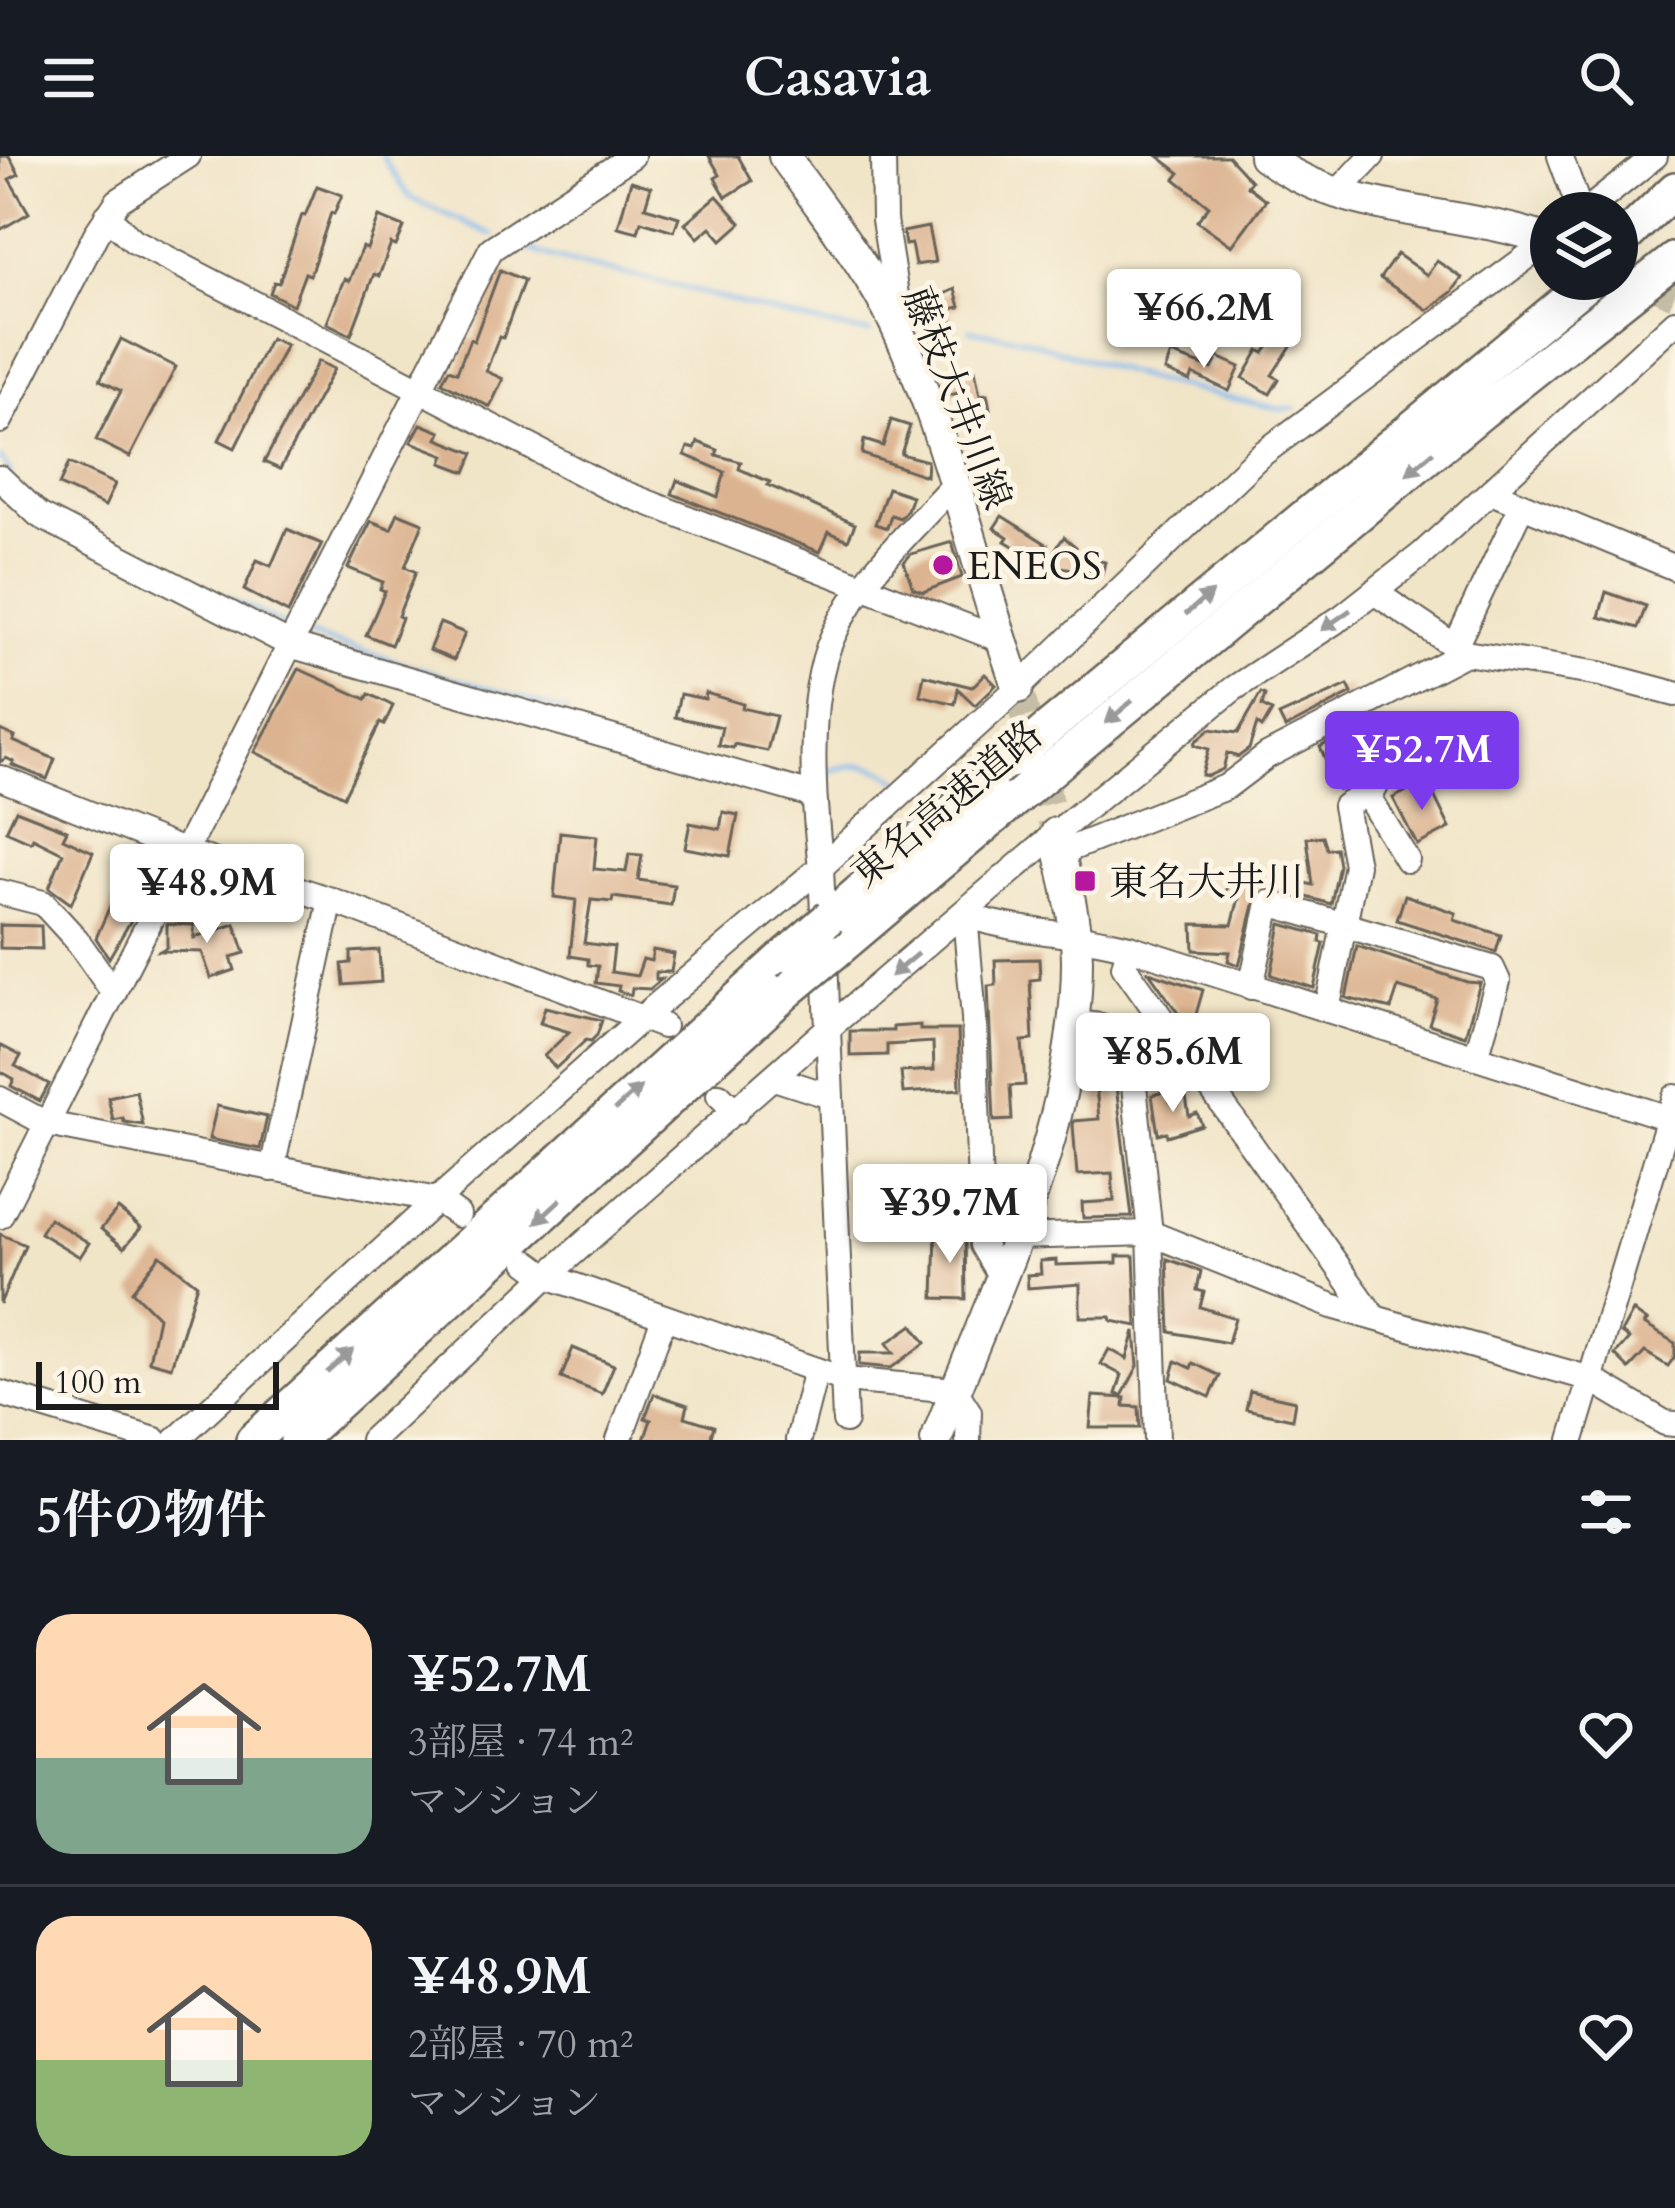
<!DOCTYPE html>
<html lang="ja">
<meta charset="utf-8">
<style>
body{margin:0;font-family:Cardo,"Noto Serif JP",serif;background:#242831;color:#f1f3f6;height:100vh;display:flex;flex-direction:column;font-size:45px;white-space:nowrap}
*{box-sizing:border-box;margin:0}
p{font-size:39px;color:#9ea1a6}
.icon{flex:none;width:66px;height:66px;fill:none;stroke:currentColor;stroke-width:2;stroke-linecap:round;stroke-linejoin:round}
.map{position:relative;height:1284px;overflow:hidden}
.side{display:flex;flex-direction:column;background:#171b24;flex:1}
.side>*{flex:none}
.fabs{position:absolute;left:1530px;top:36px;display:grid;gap:24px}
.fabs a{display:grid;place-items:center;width:108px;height:108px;border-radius:50%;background:#171b24;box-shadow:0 12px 48px #0002;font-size:60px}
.scale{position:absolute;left:36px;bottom:30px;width:243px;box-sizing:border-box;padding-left:12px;border:6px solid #1c1c1c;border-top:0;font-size:33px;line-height:42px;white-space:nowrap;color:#1c1c1c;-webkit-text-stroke:9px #fcf5e5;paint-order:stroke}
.price{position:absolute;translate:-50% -102px;padding:0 27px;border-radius:12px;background:#fff;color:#222;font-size:39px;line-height:78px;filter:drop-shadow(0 3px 6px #0008)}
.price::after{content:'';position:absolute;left:50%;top:72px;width:36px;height:27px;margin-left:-18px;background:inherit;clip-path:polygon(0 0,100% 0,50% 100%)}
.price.on{background:#7c3aed;color:#fff}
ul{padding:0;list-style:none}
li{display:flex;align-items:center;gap:36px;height:300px;padding:0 36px}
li+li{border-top:3px solid #363941}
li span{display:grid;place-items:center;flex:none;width:336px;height:240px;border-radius:36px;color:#555}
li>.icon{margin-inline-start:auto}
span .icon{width:144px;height:144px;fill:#fffc;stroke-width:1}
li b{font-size:51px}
h2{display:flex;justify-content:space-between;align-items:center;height:144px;padding:0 36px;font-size:51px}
header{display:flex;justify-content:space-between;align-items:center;height:156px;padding:0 36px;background:#171b24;font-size:54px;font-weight:600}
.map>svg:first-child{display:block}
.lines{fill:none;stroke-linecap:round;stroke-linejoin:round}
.stream{stroke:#7eb7ef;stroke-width:4.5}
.building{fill:#dcb390}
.major-tunnel{stroke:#c6bda6;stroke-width:30;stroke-dasharray:30 15;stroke-linecap:butt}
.minor-casing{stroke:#676258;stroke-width:28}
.major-casing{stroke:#676258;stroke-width:34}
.highway-casing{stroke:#676258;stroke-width:38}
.minor{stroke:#fff;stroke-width:24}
.major{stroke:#fff;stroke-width:30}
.highway{stroke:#fff;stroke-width:33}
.highway-bridge-casing{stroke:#676258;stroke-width:38;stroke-linecap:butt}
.highway-bridge{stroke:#fff;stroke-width:33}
.oneway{fill:#999}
.poi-dot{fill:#b5179e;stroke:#fcf5e5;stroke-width:4.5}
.labels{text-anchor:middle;stroke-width:10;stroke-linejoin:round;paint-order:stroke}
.street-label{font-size:39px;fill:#1c1c1c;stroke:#fcf5e5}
.poi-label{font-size:39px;fill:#1c1c1c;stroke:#fcf5e5;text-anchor:start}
</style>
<header><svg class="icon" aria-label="menu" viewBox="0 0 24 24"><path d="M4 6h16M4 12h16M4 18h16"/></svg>Casavia<svg class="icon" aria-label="search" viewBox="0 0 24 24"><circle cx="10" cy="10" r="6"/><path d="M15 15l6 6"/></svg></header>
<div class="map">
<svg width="1675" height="1284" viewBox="0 0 1675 1284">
<rect width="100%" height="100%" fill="#fcf5e5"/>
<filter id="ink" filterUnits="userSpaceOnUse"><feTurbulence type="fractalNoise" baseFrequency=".00833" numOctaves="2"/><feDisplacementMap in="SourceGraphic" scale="24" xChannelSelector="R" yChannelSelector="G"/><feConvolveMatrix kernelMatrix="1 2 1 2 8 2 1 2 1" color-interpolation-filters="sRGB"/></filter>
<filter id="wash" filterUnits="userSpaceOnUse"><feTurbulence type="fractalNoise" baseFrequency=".004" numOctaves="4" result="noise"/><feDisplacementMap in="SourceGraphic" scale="48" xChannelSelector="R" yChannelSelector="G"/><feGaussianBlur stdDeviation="2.7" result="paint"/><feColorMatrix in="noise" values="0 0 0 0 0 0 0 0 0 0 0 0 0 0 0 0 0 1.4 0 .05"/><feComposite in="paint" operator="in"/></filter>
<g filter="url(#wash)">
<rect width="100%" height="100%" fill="#f1e5c8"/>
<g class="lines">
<g class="stream">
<path d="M 382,0 L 410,42 L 493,79"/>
<path d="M 515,88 C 565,109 617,115 669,128 C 736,145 802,168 870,177"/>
<path d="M 970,174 L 1021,182 L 1147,223 L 1279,253 L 1294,253"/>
<path d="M 0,302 L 11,317"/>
<path d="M 163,409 L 287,471"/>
<path d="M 303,478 L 568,556"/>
<path d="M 820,618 C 854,606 874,604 903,628"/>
</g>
</g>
<g id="blocks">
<g class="building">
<path d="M 0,0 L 9,0 L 19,18 L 9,23 L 29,57 L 0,74 Z"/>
<path d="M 709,0 L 738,0 L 752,25 L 726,41 L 715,22 L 720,19 Z"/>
<path d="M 1158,0 L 1228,0 L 1251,25 L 1247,30 L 1266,44 L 1232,90 L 1197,65 L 1209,50 L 1175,23 L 1180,17 Z"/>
<path d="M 631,25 L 651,31 L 645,51 L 679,61 L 674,75 L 641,65 L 638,76 L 618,71 Z"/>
<path d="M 317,30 L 342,39 L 334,58 L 331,57 L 310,119 L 305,117 L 293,149 L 270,137 L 274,126 L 279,127 L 302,59 L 305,60 Z"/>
<path d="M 717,40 L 741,67 L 722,84 L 711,71 L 698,82 L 685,67 Z"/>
<path d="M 379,61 L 404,71 L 396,90 L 391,88 L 379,120 L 374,118 L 351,179 L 327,167 L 344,123 L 349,125 L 362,91 L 367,93 Z"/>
<path d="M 928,71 L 935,106 L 915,109 L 911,88 L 905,89 L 903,76 Z"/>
<path d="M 1397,98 L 1427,119 L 1437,105 L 1462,122 L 1452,136 L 1428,154 L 1380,122 Z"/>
<path d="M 500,114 L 524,124 L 503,182 L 499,181 L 486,215 L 503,223 L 490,251 L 442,226 L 449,213 L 457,216 L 470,183 L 474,185 Z"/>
<path d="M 955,133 L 960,151 L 950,153 L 956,190 L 930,194 L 928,179 L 940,178 L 931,144 Z"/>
<path d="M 1224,134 L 1235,146 L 1207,183 L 1193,173 Z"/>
<path d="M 1277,180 L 1291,190 L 1272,219 L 1279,223 L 1270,238 L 1243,222 L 1259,194 L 1264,197 Z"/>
<path d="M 270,182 L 286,189 L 235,292 L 219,284 Z"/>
<path d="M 121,183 L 176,211 L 130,301 L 96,284 L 121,235 L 100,224 Z"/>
<path d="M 1171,198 L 1212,213 L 1218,201 L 1240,211 L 1229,235 L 1193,218 L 1190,225 L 1165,215 Z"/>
<path d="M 318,205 L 334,213 L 280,313 L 264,306 Z"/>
<path d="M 975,214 L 980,239 L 987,238 L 990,253 L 970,256 L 966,236 L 948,239 L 944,219 Z"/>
<path d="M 891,264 L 910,270 L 901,298 L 927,305 L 926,320 L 862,298 L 864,284 L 883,290 Z"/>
<path d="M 421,268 L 441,276 L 438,283 L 474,297 L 466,316 L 442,307 L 445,299 L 411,286 Z"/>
<path d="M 698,286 L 718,294 L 716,299 L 741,306 L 739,313 L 770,326 L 768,329 L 855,368 L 848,384 L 829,376 L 820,396 L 672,338 L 677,324 L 718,341 L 725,316 L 685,299 L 688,291 L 695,293 Z"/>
<path d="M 69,307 L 115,328 L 105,350 L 59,329 Z"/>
<path d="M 888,332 L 912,340 L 907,354 L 900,362 L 891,359 L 887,372 L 875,368 Z"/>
<path d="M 398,357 L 423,367 L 405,411 L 416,416 L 398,460 L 402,462 L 391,489 L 366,479 L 385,435 L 380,433 L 383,426 L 348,412 L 371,365 L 391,373 Z"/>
<path d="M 1002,360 L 1048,389 L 1037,404 L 1005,385 L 1008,381 L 994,372 Z"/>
<path d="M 287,373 L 322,388 L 288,457 L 244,434 L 257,404 L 271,410 Z"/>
<path d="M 1064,381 L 1076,391 L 1071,398 L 1105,406 L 1102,418 L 1061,411 L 1049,402 Z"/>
<path d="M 952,386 L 962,421 L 923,436 L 913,432 L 904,406 L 911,398 Z"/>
<path d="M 1606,436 L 1646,450 L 1638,472 L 1599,461 Z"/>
<path d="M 440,467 L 465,477 L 454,504 L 429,494 Z"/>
<path d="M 299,513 L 366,543 L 369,538 L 393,550 L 384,569 L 380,567 L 344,640 L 255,596 Z"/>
<path d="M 985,518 L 996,529 L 975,549 L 958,533 L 955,548 L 920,539 L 924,519 L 972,531 Z"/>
<path d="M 1348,529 L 1352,537 L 1285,572 L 1279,560 Z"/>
<path d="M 706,537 L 743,548 L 742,552 L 776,560 L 767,595 L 734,588 L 733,592 L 718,589 L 722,571 L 675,561 L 680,538 L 705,543 Z"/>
<path d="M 1261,537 L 1265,539 L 1262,550 L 1272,555 L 1262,572 L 1257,568 L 1249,593 L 1238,601 L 1227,597 L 1223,613 L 1208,620 L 1202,619 L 1209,593 L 1195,589 L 1196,585 L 1210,573 L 1238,577 Z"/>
<path d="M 0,574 L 15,581 L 13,585 L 55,603 L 47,623 L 12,609 L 14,606 L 6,602 L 0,606 Z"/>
<path d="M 1333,584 L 1353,626 L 1339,634 L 1320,591 Z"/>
<path d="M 1427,625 L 1450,672 L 1417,689 L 1393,642 Z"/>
<path d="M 16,654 L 67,674 L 63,682 L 93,696 L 71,748 L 49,732 L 63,697 L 33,682 L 31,686 L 6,675 Z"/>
<path d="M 723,656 L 738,659 L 730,700 L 685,692 L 690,667 L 720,673 Z"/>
<path d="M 560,676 L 597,680 L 594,713 L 626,716 L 629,698 L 642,699 L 638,724 L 674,729 L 671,749 L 613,741 L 612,746 L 591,744 L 584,787 L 614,791 L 611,816 L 637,820 L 643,803 L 651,805 L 653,794 L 674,798 L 671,816 L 656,816 L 656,823 L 662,823 L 650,833 L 632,832 L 631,839 L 618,835 L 619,830 L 596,827 L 598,810 L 588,809 L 588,803 L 570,800 L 576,744 L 554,741 Z"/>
<path d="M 1323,680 L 1327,693 L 1336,692 L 1339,709 L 1331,748 L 1286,735 L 1289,723 L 1313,729 L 1307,682 Z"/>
<path d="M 1229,720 L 1260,725 L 1239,809 L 1228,805 L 1230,796 L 1194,794 L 1193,768 L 1232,769 L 1239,742 L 1225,739 Z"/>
<path d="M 1405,739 L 1456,757 L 1454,764 L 1501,779 L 1496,796 L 1397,764 Z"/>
<path d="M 113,743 L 137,754 L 109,802 L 96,782 Z"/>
<path d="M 167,768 L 194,769 L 194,782 L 235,768 L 245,797 L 231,801 L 235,814 L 211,822 L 202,796 L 160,795 L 167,791 Z"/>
<path d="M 1281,768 L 1321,779 L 1320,786 L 1324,787 L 1314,832 L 1271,819 Z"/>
<path d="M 0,769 L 41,770 L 42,793 L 0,792 Z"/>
<path d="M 1357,790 L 1467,826 L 1480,827 L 1465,880 L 1429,868 L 1437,843 L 1398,831 L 1391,853 L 1346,842 Z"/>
<path d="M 379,794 L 381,826 L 344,829 L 342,808 L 351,807 L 351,796 Z"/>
<path d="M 1039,803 L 1040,823 L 1030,824 L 1033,884 L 1022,885 L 1025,929 L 1010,930 L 1012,964 L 994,965 L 988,830 L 996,829 L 995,804 Z"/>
<path d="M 1149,816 L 1203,834 L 1192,872 L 1188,871 Z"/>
<path d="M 545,851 L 602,864 L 597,879 L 591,885 L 586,884 L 556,912 L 544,900 L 569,876 L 540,867 Z"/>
<path d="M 920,869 L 920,874 L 958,874 L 960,933 L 903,937 L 901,916 L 934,914 L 933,886 L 887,889 L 887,899 L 850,900 L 850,875 L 893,875 L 893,871 Z"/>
<path d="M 0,889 L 21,900 L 15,910 L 49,928 L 40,945 L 11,930 L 14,923 L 0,915 Z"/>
<path d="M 1112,897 L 1132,1061 L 1083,1062 L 1082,1047 L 1114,1045 L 1112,1017 L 1077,1019 L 1073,969 L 1074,965 L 1099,963 L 1093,898 Z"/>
<path d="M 136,935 L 143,969 L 124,966 L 123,962 L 113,964 L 108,941 Z"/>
<path d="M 1168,935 L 1170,945 L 1186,941 L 1189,960 L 1197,957 L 1202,969 L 1167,980 L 1166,976 L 1158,978 L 1152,939 Z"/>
<path d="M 217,950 L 267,961 L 260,993 L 209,983 Z"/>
<path d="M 955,1029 L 964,1048 L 937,1064 L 937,1046 L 914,1074 L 901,1063 Z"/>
<path d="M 118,1053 L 141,1072 L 124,1092 L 101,1073 Z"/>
<path d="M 49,1062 L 89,1087 L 80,1101 L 40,1077 Z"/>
<path d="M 936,1076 L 965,1076 L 966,1143 L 934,1142 Z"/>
<path d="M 0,1078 L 25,1089 L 0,1148 Z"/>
<path d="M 160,1099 L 197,1128 L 171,1211 L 149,1205 L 158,1161 L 132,1135 Z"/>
<path d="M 1117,1100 L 1134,1100 L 1137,1170 L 1112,1165 L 1111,1161 L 1080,1161 L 1080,1128 L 1028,1132 L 1027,1119 L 1041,1118 L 1040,1105 L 1056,1104 L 1056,1109 L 1117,1107 Z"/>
<path d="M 1167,1103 L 1201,1115 L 1197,1134 L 1204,1136 L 1200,1151 L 1235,1162 L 1228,1187 L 1170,1176 Z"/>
<path d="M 1633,1155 L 1647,1165 L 1644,1168 L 1675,1187 L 1675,1200 L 1668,1210 L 1645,1196 L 1629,1213 L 1615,1199 L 1629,1183 L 1621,1177 Z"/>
<path d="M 913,1169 L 926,1187 L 891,1212 L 859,1209 L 860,1197 L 894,1197 L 887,1187 Z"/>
<path d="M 1135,1175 L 1138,1210 L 1122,1240 L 1116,1238 L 1122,1219 L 1101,1208 L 1109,1193 L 1127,1203 Z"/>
<path d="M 573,1192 L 614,1209 L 602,1238 L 561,1222 Z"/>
<path d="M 1176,1205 L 1191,1212 L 1193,1207 L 1220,1220 L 1210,1241 L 1171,1223 Z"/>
<path d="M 1250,1235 L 1295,1245 L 1292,1263 L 1246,1253 Z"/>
<path d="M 654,1238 L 688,1249 L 685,1261 L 714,1270 L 710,1284 L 644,1284 L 651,1264 L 645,1262 Z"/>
<path d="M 1093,1240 L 1125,1242 L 1124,1250 L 1139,1251 L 1140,1272 L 1090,1272 Z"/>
</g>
</g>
</g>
<g filter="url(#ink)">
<use href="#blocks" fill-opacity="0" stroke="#676258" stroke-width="3"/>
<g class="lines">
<g class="major-tunnel">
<path d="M 1617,114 L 1675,138"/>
<path d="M 1018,532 L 1056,677"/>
</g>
<defs>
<g id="minor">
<path d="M 883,0 L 884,64 L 900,164"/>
<path d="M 1560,0 L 1581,57"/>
<path d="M 1337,37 L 1372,0"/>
<path d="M 1584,57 L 1655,0"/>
<path d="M 107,60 L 134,85 L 608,331 L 1001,484"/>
<path d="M 0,265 L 96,78 L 118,45 L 188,0"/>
<path d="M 0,322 L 39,359 L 293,490 L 812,639"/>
<path d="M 1491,336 L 1675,412"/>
<path d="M 1374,436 L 1465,497"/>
<path d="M 1455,491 L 1522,349"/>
<path d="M 0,622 L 186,696 L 331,744 L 663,870"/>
<path d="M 1366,637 L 1407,704"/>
<path d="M 1060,697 L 1226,631 L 1267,600 L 1465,497 L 1600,518 L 1675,538"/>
<path d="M 0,736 L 43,747 L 76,783 L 114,837"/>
<path d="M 1129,791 L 1124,810 L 1374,1161"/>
<path d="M 1251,831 L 1269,747 L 1492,812 L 1498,825 L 1476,901"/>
<path d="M 1327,854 L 1356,709 L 1345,650 L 1375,632 L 1341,563"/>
<path d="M 1075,867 L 1101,870 L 1125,881 L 1131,902 L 1150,1077 L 1157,1284"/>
<path d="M 774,922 L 830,940"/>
<path d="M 719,939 L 736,956"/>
<path d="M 0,943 L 47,968 L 437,1044 L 458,1059"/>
<path d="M 272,1013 L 331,744"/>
<path d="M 0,1060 L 491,93 L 632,0"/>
<path d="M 1015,1081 L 1150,1077 L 1332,1150 L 1591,1223 L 1665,1267 L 1675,1268"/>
<path d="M 528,1106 L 547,1120 L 845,1224 L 955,1234 L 969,1256 L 968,1284"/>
<path d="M 1000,1120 L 982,1089 L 974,862 L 965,759 C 1018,777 1075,776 1129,791 L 1675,964"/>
<path d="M 0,1237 L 155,1284"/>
<path d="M 845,1265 L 821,711 C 813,645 805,541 833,480 C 860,421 912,374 955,327"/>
<path d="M 176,1284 L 437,1044 L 644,860 L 821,711 L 1018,532 L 1258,301 L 1551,83"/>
<path d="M 372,1284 L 547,1120 L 826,874 L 1056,677 L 1233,533 L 1342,461 L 1421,399 L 1675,166"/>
<path d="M 619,1284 L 664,1162"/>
<path d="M 798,1284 L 816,1214"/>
<path d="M 1572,1284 L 1675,941"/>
</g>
<g id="major">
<path d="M 784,0 C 822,54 866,108 895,168 C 950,284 975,412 1018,532"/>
<path d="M 1264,0 C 1347,62 1457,51 1551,85"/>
<path d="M 936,1284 C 995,1130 1077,972 1077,804 C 1076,760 1064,720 1056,677"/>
</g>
<g id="highway">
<path d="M 1617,89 L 1675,33"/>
<path d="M 1044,576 L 1592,123"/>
<path d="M 1066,601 L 1483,255 L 1675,103"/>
<path d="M 830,761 L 1011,605"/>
<path d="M 835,796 L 1017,642"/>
<path d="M 253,1284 L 786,799"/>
<path d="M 297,1284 L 789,834"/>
</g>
</defs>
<use href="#minor" class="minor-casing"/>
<use href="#major" class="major-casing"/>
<use href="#highway" class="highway-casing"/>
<use href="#minor" class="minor"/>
<use href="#major" class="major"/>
<use href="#highway" class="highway"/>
<defs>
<g id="highway-bridge">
<path d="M 1011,605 L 1044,576"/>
<path d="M 1017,642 L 1066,601"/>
<path d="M 786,799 L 830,761"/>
<path d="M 789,834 L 835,796"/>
</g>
</defs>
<use href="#highway-bridge" class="highway-bridge-casing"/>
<use href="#highway-bridge" class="highway-bridge"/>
</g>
<defs><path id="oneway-solid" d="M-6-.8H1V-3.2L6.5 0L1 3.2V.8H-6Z" transform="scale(3)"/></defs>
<g class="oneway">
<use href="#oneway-solid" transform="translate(1420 307) rotate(140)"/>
<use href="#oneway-solid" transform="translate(1199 447) rotate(-40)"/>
<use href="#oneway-solid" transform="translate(1336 464) rotate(145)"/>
<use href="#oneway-solid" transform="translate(1119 556) rotate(140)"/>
<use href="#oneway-solid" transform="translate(904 809) rotate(140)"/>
<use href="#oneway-solid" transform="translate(628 942) rotate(-42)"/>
<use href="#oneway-solid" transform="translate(548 1055) rotate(137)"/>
<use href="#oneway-solid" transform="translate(340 1205) rotate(-42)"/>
</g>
</g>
<g class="poi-dot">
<circle cx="943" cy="409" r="12"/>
<rect x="1073" y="713" width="24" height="24" rx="6"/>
</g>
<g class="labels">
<g class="street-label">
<text transform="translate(958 242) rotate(69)" y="14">藤枝大井川線</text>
<text transform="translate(946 647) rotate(-40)" y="14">東名高速道路</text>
</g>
<g class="poi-label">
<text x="967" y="423">ENEOS</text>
<text x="1109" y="739">東名大井川</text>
</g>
</g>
</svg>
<div class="fabs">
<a><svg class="icon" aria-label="layers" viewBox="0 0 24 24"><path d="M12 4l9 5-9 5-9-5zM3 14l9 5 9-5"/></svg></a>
</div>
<div class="scale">100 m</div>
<b class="price" style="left:1204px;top:215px">¥66.2M</b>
<b class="price on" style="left:1422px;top:657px">¥52.7M</b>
<b class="price" style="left:207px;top:790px">¥48.9M</b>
<b class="price" style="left:1173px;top:959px">¥85.6M</b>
<b class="price" style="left:950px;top:1110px">¥39.7M</b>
</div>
<section class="side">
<h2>5件の物件<svg class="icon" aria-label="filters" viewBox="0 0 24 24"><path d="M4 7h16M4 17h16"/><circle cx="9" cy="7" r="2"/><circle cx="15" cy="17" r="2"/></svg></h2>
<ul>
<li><span style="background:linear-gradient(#ffd9b3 60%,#7fa58c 0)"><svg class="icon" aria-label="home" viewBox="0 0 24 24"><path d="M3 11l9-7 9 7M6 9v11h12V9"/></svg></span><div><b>¥52.7M</b><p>3部屋 · 74 m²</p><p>マンション</p></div><svg class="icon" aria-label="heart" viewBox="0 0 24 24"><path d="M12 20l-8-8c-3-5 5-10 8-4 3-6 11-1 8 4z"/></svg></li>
<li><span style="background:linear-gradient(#ffd9b3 60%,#8fb573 0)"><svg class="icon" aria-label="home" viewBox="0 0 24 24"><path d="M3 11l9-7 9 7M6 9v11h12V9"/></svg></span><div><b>¥48.9M</b><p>2部屋 · 70 m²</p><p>マンション</p></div><svg class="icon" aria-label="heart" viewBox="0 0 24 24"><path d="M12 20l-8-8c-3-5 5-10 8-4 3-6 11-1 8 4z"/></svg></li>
</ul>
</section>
